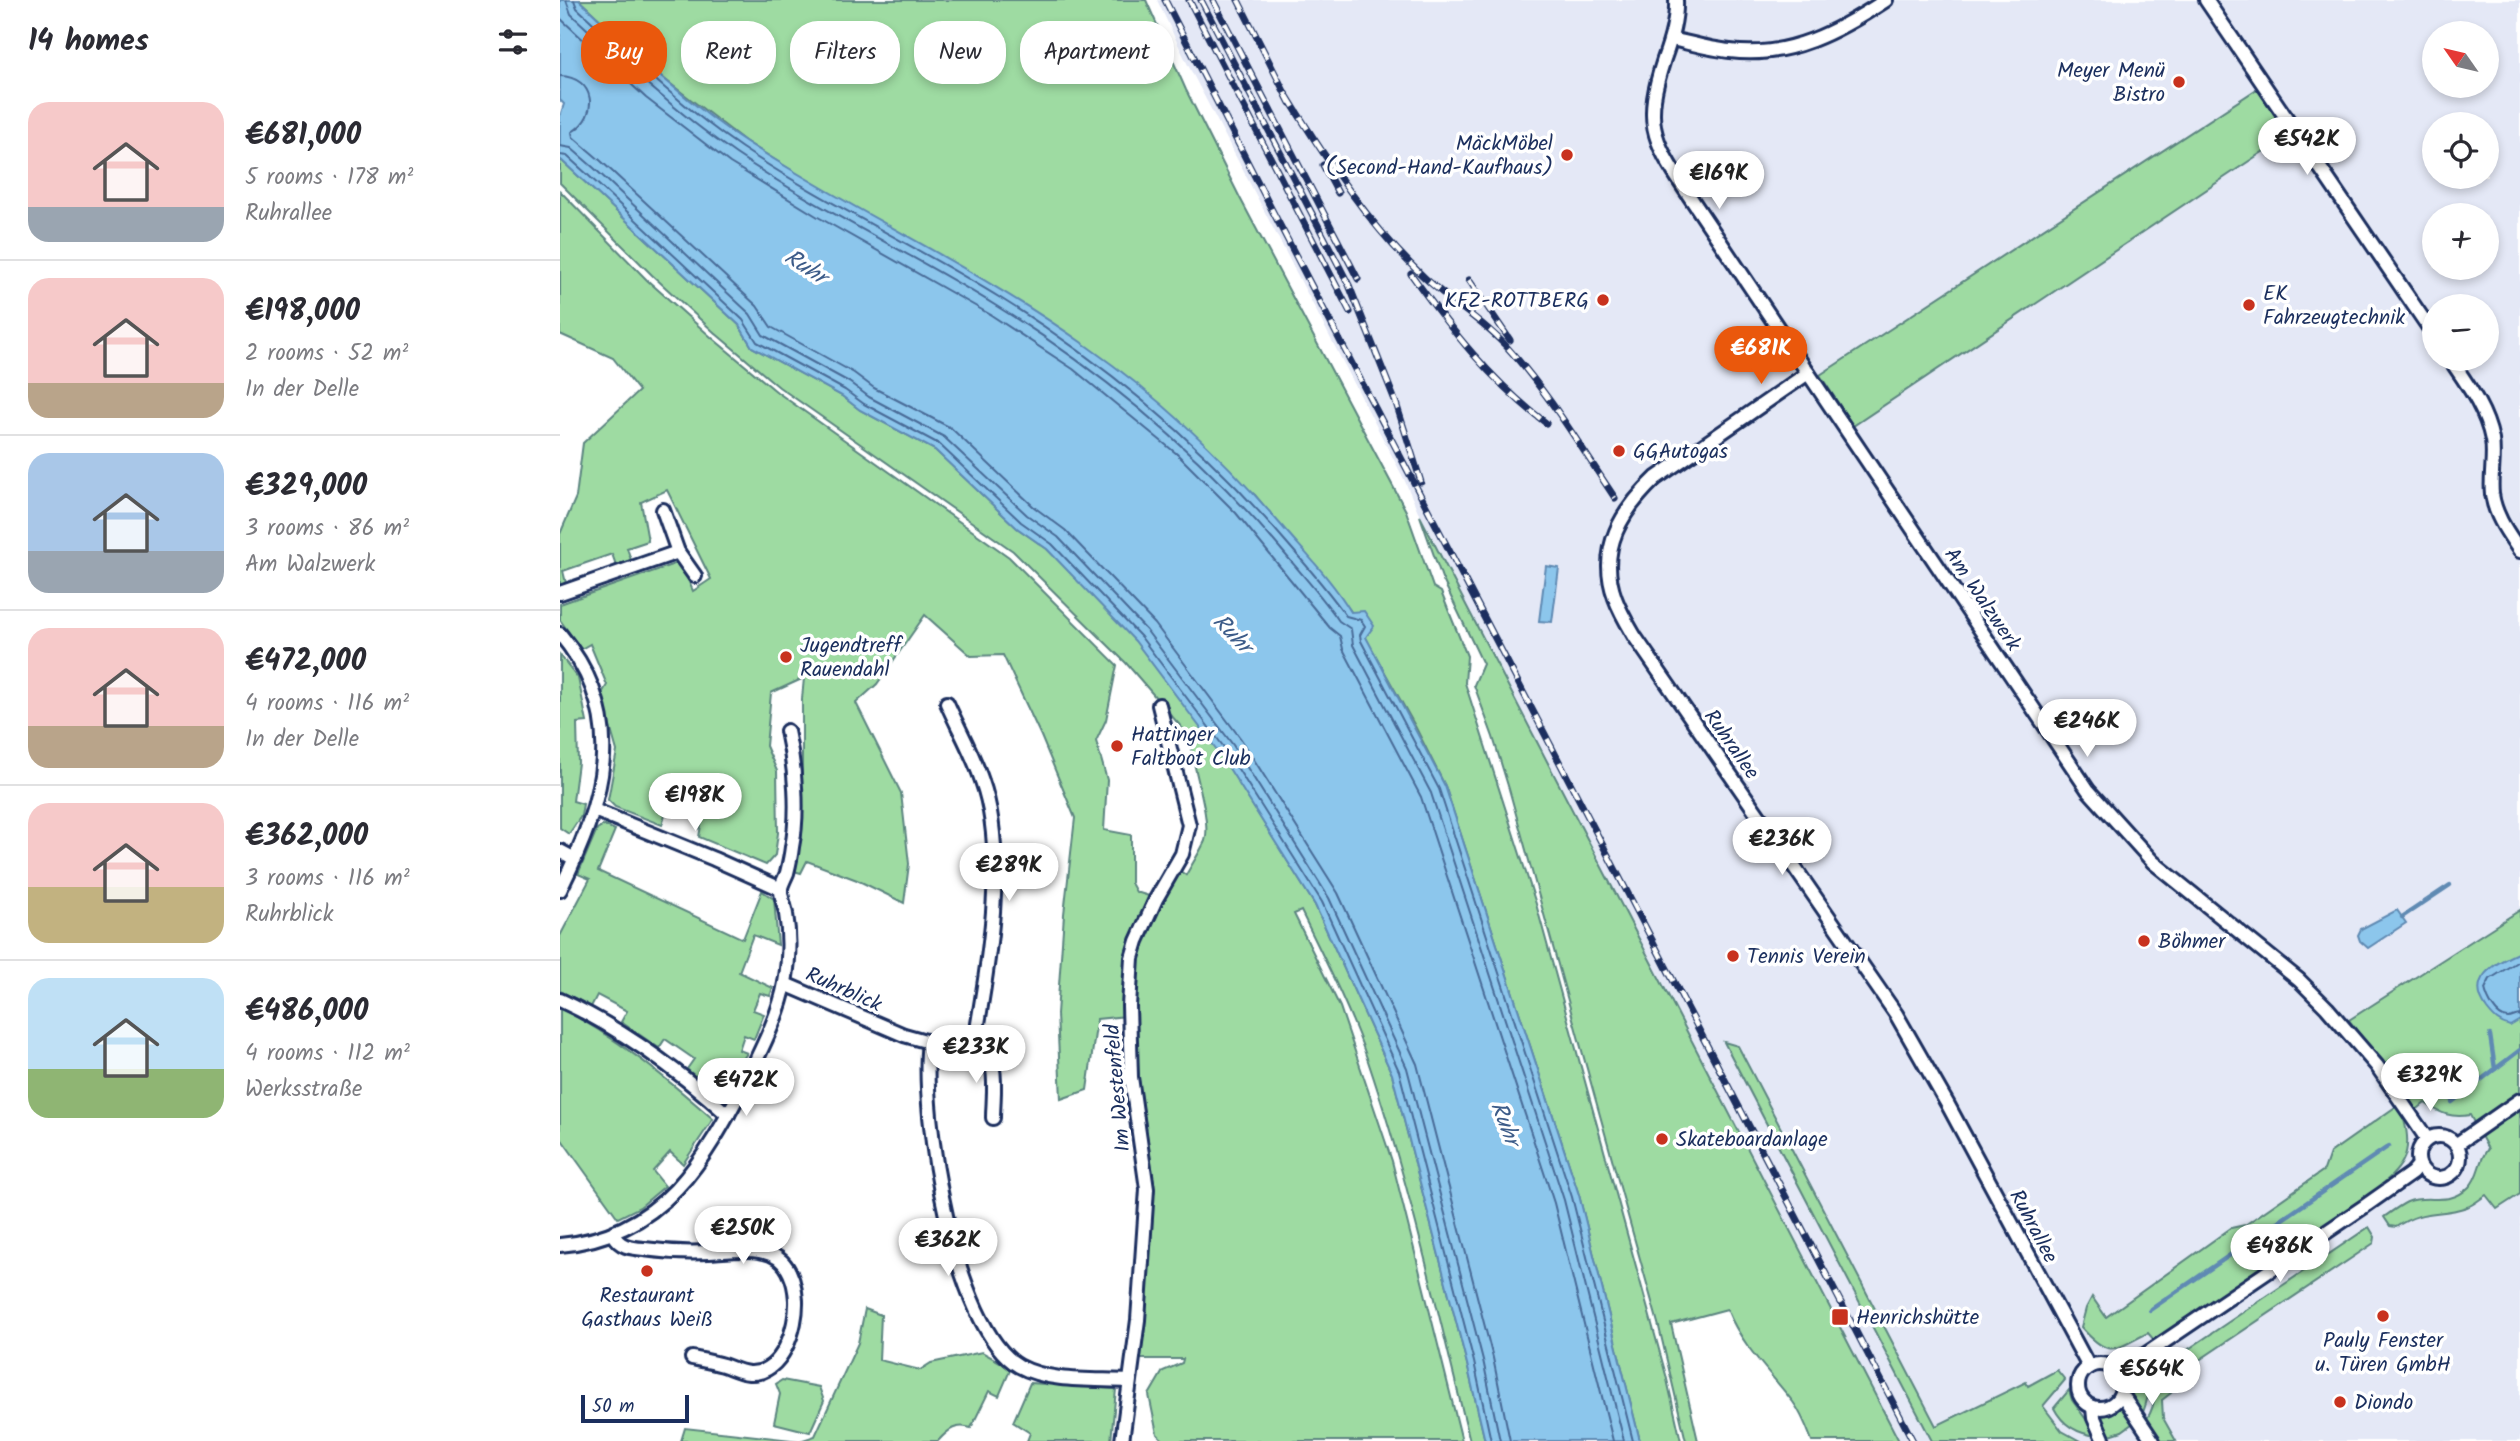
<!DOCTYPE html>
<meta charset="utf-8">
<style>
body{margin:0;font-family:Kalam,sans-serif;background:#f7f7f7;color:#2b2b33;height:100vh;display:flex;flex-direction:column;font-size:26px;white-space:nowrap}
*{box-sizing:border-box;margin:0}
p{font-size:23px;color:#7c7c81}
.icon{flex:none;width:38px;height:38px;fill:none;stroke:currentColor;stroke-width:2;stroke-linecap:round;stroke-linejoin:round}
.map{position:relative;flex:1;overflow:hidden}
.side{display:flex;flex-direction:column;background:#fff;width:560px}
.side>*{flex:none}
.banner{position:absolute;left:21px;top:21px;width:665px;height:63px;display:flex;gap:14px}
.needle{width:46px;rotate:304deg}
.fabs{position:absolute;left:1862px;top:21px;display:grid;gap:14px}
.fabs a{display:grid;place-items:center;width:77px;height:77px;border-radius:50%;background:#fff;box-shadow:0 4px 10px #0003;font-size:35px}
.scale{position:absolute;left:21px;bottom:18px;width:108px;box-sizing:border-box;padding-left:7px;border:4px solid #1b2f5e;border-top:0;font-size:19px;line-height:24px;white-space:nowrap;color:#1b2f5e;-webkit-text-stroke:5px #fff;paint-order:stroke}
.price{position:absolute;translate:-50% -60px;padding:0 16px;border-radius:24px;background:#fff;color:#222;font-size:23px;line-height:46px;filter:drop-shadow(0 2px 4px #0008)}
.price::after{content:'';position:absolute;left:50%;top:42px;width:21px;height:16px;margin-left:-10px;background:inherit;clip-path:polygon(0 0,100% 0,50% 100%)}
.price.current{background:#ea580c;color:#fff}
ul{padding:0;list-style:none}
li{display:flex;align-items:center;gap:21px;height:175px;padding:0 28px}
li+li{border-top:2px solid #e1e1e2}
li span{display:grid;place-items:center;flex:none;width:196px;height:140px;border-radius:21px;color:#555}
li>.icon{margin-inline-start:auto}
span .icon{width:84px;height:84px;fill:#fffc;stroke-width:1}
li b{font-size:30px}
h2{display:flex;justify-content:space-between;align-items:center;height:84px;padding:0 28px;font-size:30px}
.pill{padding:0 24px;border-radius:28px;background:#fff;box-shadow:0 4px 10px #0003;font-size:24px;line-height:63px}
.pill.current{background:#ea580c;color:#fff}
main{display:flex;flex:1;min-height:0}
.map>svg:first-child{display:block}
.built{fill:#e4e8f6;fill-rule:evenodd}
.green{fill:#9edba2;stroke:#5c8580;stroke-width:2}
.water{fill:#8cc6ec;stroke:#5f8ab3;stroke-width:2}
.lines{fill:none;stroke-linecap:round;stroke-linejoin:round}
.shore{stroke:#486b97;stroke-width:2}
.stream{stroke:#5f8ab3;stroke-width:4.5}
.minor-casing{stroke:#1b2f5e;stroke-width:18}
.minor{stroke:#fff;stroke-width:12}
.rail-casing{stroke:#1b2f5e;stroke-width:7}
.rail{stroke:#fff;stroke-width:4.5;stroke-dasharray:13;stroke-linecap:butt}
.poi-dot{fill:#c8321e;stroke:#fff;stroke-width:2.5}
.labels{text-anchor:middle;stroke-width:7;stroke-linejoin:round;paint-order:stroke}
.poi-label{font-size:21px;fill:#1b2f5e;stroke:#fff;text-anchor:start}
.street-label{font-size:21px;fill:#1b2f5e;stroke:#fff}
.water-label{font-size:23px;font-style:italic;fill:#3d5c89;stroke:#fff}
</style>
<main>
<section class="side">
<h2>14 homes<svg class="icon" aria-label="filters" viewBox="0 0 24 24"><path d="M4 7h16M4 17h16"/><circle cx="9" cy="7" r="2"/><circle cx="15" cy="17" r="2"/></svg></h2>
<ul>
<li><span style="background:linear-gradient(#f6c9c9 75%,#9aa5b1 0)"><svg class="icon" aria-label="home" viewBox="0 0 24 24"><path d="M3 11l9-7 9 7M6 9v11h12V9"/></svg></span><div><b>€681,000</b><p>5 rooms · 178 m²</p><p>Ruhrallee</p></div></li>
<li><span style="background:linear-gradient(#f6c9c9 75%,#b9a48a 0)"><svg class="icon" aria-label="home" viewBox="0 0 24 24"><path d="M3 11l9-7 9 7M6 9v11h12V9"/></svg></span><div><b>€198,000</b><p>2 rooms · 52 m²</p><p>In der Delle</p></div></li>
<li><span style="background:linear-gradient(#a9c7e8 70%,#9aa5b1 0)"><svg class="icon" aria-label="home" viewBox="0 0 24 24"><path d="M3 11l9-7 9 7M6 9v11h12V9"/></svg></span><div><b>€329,000</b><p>3 rooms · 86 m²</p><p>Am Walzwerk</p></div></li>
<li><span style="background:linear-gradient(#f6c9c9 70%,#b9a48a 0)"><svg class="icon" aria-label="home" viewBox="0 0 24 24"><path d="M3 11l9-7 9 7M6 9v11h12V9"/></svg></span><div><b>€472,000</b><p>4 rooms · 116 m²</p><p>In der Delle</p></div></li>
<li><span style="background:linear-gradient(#f6c9c9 60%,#c2b280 0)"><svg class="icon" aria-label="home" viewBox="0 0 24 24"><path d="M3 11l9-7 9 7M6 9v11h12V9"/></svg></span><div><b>€362,000</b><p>3 rooms · 116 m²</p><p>Ruhrblick</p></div></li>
<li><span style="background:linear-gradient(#bfe0f5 65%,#8fb573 0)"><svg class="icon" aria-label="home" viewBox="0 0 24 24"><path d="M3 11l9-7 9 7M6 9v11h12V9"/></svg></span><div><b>€486,000</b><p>4 rooms · 112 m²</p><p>Werksstraße</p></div></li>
</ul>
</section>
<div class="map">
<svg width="1960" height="1441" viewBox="0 0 1960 1441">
<rect width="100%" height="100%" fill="#fff"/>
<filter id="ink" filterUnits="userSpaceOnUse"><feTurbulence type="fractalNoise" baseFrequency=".0143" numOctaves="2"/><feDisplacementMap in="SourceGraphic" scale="14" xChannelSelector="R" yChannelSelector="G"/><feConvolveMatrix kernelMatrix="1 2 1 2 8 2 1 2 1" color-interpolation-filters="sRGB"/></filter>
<g filter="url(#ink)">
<path class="built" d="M 597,0 L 1960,0 L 1960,910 L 1789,1020 L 1848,1097 L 1910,1110 L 1928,1149 L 1960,1194 L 1960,1441 L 1520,1441 L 1502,1432 L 1488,1415 L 1465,1441 L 1339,1441 L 860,516 L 844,479 L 628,65 ZM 1874,33 L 1927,33 L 1927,86 L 1874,86 ZM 1874,124 L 1927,124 L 1927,177 L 1874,177 ZM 1874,215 L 1927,215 L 1927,268 L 1874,268 ZM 1874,306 L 1927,306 L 1927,359 L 1874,359 Z"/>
<g class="green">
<path d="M 19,0 L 586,0 L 626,90 L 680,198 L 846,511 L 873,587 L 881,592 L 907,656 L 905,683 L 976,904 L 1106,1375 L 1121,1441 L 1080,1441 L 1019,1195 L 885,786 L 855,726 L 790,610 L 695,495 L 367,248 L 271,195 L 185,141 L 103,78 Z"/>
<path d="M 1697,89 L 1728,135 L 1293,426 L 1260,375 Z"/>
<path d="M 0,159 L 179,325 L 192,347 L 282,396 L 300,410 L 375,450 L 457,528 L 487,549 L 577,640 L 660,753 L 755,905 L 832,1074 L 907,1364 L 925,1441 L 910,1441 C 878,1314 850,1185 808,1061 C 790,1009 765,960 741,911 L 734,914 L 780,1007 L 832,1161 L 902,1441 L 604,1441 L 597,1434 L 589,1395 L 603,1371 L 622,1363 L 623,1359 L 578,1359 L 589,1275 L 593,1175 L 579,1080 L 573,1012 L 577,955 L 595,907 L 618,870 L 626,875 C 632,864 640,852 645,841 C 652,820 631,761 629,736 L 566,663 L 453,551 L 219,387 L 155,333 L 92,275 L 0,183 Z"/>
<path d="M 0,191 L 87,280 L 151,337 L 217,392 L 449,557 L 557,665 L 546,720 L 536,741 L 547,780 L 544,830 L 571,835 L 571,883 L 576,892 L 592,897 L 569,952 L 566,1016 L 537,1019 L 527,1090 L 501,1099 L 497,1014 L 504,914 L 515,818 L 481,736 L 443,655 L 411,656 L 365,615 L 317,684 L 296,703 L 341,793 L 349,864 L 344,903 L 297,880 L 247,861 L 241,873 L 234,871 L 242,835 L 242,699 L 244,678 L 211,693 L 206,746 L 217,771 L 218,833 L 215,855 L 206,865 L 139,837 L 143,814 L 108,804 L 102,825 L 55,807 L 48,800 L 57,751 L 41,695 L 47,685 L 30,644 L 21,649 L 0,620 L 0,604 L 120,562 L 133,591 L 151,579 L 107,490 L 81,502 L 88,541 L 67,548 L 71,560 L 56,565 L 52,554 L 3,571 L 6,583 L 0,585 L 0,534 L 16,497 L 23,443 L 79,391 L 53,358 L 0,334 Z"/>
<path d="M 860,516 L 1339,1441 L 1252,1441 C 1247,1428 1242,1414 1233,1402 C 1209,1371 1182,1346 1167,1309 L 1111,1324 L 1138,1441 L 1126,1441 L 1099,1327 L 949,789 L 933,737 L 914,685 L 923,664 L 882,578 Z"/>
<path d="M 0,655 L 18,678 L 27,722 L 17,723 L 18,763 L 13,801 L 23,804 L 21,816 L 9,834 L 0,828 Z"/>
<path d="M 44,825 L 55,830 L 38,871 L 183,939 L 202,891 L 214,899 L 218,945 L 193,935 L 179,972 L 213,988 L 210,996 L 200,993 L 193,1010 L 204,1014 L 194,1039 L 184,1035 L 179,1050 L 187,1053 L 158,1097 L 127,1069 L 134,1059 L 105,1039 L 99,1048 L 61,1022 L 67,1011 L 37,995 L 31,1007 L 0,991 L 0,936 L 30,879 L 18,874 L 37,829 Z"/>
<path d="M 1960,910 L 1960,1194 L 1937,1209 L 1926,1195 C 1920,1199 1913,1205 1907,1207 C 1878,1217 1864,1208 1836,1227 L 1830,1226 L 1824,1217 C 1831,1212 1839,1206 1847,1202 C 1869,1193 1888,1208 1909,1187 C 1920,1176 1918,1160 1928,1149 L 1910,1115 C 1891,1118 1881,1114 1865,1103 L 1844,1120 C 1854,1156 1841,1169 1814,1191 L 1594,1340 L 1588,1333 C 1555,1349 1550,1360 1521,1327 L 1526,1308 L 1532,1297 L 1546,1317 L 1671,1228 L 1685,1225 L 1764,1170 L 1770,1153 L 1848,1098 L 1789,1020 Z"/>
<path d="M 0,1008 C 56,1036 106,1078 153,1119 L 123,1164 L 110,1152 L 93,1171 L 105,1186 L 80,1207 L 58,1218 L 0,1137 Z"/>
<path d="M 1164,1042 L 1178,1046 L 1376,1426 L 1466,1382 L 1468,1386 L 1497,1370 L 1505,1380 L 1483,1406 L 1502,1431 L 1520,1441 L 1372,1441 Z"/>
<path d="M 1809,1227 L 1815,1237 L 1814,1243 L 1605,1383 L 1611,1393 L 1602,1400 L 1603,1418 L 1616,1441 L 1598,1441 L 1586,1420 C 1599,1403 1592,1382 1605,1365 Z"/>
<path d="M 305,1309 L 321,1315 L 319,1360 L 360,1370 L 371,1363 L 422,1352 L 451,1368 L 439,1396 L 429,1391 L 411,1428 C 396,1423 388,1430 378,1441 L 121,1441 L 125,1428 L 240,1441 L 255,1436 L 298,1343 Z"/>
<path d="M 1595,1356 L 1598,1363 C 1587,1378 1591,1397 1582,1414 L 1572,1398 L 1571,1385 Z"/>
<path d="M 222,1380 L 259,1387 L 264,1401 L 250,1432 L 214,1423 L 220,1394 L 216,1384 Z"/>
<path d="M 470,1383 L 556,1389 L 551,1441 L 467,1441 L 470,1433 L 453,1422 Z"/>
<path d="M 1509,1390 L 1512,1400 L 1538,1436 C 1518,1434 1503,1426 1494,1408 Z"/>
<path d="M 1563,1404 L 1576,1421 L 1562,1431 L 1547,1436 L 1540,1416 L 1553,1413 Z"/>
</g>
<g class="water">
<path d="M 0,0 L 19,0 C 72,50 126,103 188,143 C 299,214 420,270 528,347 C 599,397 665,459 721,525 C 745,553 773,581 791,612 L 804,611 L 814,626 L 806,637 L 885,786 L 1019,1195 L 1080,1441 L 925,1441 L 907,1364 L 832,1074 L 755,905 L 660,754 L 575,641 L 487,549 L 457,528 L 375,450 L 300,410 L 282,396 L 192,347 L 179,325 L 0,159 L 0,116 L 4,104 L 0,100 Z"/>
<path d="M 986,566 L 999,568 L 992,622 L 979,621 Z"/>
<path d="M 1837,910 L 1846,923 L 1808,948 L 1800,941 L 1798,935 L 1801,929 Z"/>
<path d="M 1960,952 L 1960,1020 L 1950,1026 C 1939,1023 1934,1018 1927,1009 C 1905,979 1934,963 1960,952 Z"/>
</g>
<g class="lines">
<g class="shore">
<path d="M 6,0 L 11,14 C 63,63 117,113 176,154 C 260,211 352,253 438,307 C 544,373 638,452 719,547 C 739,571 761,595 779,621 L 791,629 L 793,645 L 871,793 L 1004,1200 L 1064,1441"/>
<path d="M 14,0 L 17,8 C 70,57 122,107 182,148 C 266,204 357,246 442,299 C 549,366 644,446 726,542 C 747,566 768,590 786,616 L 801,620 L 805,626 L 800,635 L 801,641 L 879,789 L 1012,1197 L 1073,1441"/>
<path d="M 0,18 L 86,98 L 170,163 L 258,217 L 431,315 L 513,369 L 617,454 L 676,513 L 770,628 L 780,636 L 783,649 L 861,797 L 994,1203 L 1053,1441"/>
<path d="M 0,76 C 35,77 40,115 12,132 L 13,137 L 41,161 L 197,306 L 211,327 L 294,373 L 314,388 L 391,428 L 474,507 L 505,530 L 595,624 L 681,739 L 778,893 L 857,1064 L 933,1358 L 950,1441"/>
<path d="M 0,146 L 11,148 L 34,168 L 190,314 L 203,335 L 289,382 L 309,397 L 384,437 L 467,515 L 498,537 L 587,631 L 673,745 L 769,898 L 847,1068 L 923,1360 L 940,1441"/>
<path d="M 0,155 L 7,156 L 28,175 L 183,320 L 197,342 L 285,390 L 304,404 L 379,444 L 461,522 L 492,544 L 581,637 L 666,750 L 762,902 L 839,1071 L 914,1362 L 931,1441"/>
<path d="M 1960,960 L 1930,979 L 1925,989 C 1927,998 1936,1018 1948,1018 C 1952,1018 1956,1015 1960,1015"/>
</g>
<g class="stream">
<path d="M 1842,917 L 1890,885"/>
<path d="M 1930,1035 L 1935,1069"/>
<path d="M 1892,1102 L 1960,1050"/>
<path d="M 1590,1310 L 1829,1146"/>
</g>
<defs>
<g id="minor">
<path d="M 1116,0 C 1117,20 1111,40 1104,59 C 1084,121 1091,138 1126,191 L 1528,790 L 1593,862 L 1739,980 L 1767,1008 L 1817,1066 L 1867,1139"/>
<path d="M 1646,0 L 1874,335"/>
<path d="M 1111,39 C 1130,43 1150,49 1170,51 C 1228,59 1279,31 1326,0"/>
<path d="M 1890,359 C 1907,384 1926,409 1932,440 C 1935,457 1930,476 1932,494 C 1935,516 1948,533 1960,551"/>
<path d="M 1248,373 L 1096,478 C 1062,510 1037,549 1055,598 C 1060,612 1068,625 1075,637 L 1336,1014 L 1388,1105 L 1529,1367"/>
<path d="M 103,510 L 118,552"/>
<path d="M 0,593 L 118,552 L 135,576"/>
<path d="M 0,634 C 70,718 44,801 0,890"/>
<path d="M 34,810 L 154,859 L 221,889"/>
<path d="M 0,851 L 15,859"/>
<path d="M 225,984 L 344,1035 L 380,1045 L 415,1041 C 428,967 448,853 422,781 C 413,754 398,728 387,703"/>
<path d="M 0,1000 C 63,1029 117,1069 168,1115"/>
<path d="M 415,1041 C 441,1054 433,1094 433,1118"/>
<path d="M 369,1042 C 360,1113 394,1329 459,1366 C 490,1383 534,1379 569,1381"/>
<circle cx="1879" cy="1157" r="21"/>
<path d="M 1897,1144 L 1960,1100"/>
<path d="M 53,1234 C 59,1247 71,1248 84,1249 C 105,1252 128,1253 149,1252 C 192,1249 232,1241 236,1300 C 237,1327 223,1375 189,1373 C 179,1372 172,1368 163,1365 C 153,1362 142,1360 132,1358"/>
<path d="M 0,1245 C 103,1236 145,1160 188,1077 C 201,1050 220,1013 225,983 C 229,960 230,937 226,914 C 225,906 220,896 221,888 C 222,883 225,878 227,873 C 229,865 231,856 232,847 C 239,812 235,766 227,731"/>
<circle cx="1540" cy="1386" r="22"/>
<path d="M 1558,1373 L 1805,1206 L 1852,1173 L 1859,1165"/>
<path d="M 1561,1393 L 1593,1441"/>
<path d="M 1533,1408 L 1534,1418 L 1544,1441"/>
<path d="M 562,1441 L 578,1320 L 587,1189 L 571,1077 L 569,1006 L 572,958 L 577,941 L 596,899 L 622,854 L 629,825 L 599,705"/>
</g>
</defs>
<use href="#minor" class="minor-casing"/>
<use href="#minor" class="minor"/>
<defs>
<g id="rail">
<path d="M 605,0 L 712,210 L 1353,1441"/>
<path d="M 629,0 L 790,312"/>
<path d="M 641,0 L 789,285 L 836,403 L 861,482"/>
<path d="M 653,0 L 798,279"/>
<path d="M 678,0 L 730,103"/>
<path d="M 727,96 C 765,158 811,228 865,278 C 891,302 922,320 946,346 C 988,392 1020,446 1055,498"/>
<path d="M 763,165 L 778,193"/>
<path d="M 851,274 C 891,330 931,381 986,423"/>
<path d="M 909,280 L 950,340"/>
</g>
</defs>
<use href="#rail" class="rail-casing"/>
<use href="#rail" class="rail"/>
</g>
</g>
<g class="poi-dot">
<circle cx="1619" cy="82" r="7"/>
<circle cx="1007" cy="155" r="7"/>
<circle cx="1043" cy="300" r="7"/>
<circle cx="1689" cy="305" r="7"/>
<circle cx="1059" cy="451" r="7"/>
<circle cx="226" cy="657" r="7"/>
<circle cx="557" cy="746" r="7"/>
<circle cx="1584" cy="941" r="7"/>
<circle cx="1173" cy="956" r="7"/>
<circle cx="1102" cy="1139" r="7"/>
<circle cx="87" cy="1271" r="7"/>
<circle cx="1823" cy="1316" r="7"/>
<rect x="1271" y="1308" width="18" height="18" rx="3.5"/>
<circle cx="1780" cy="1402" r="7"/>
</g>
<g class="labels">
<g class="poi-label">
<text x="1605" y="77" text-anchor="end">Meyer Menü<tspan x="1605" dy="24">Bistro</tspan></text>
<text x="993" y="150" text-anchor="end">MäckMöbel<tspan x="993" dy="24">(Second-Hand-Kaufhaus)</tspan></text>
<text x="1703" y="300">EK<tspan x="1703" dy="24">Fahrzeugtechnik</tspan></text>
<text x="1029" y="307" text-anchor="end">KFZ-ROTTBERG</text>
<text x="1073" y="458">GGAutogas</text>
<text x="240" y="652">Jugendtreff<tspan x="240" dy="24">Rauendahl</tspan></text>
<text x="571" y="741">Hattinger<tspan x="571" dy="24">Faltboot Club</tspan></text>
<text x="1598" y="948">Böhmer</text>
<text x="1187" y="963">Tennis Verein</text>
<text x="1116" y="1146">Skateboardanlage</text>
<text x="87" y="1302" text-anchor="middle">Restaurant<tspan x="87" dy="24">Gasthaus Weiß</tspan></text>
<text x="1296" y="1324">Henrichshütte</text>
<text x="1823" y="1347" text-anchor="middle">Pauly Fenster<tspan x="1823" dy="24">u. Türen GmbH</tspan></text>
<text x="1794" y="1409">Diondo</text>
</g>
<g class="street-label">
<text transform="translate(1423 599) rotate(56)" y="7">Am Walzwerk</text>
<text transform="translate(1172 744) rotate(55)" y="7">Ruhrallee</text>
<text transform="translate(284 989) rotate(24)" y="7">Ruhrblick</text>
<text transform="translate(557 1088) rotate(-95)" y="7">Im Westenfeld</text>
<text transform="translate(1474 1226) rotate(62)" y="7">Ruhrallee</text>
</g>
<g class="water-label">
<text transform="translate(246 266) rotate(33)" y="8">Ruhr</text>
<text transform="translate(673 633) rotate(46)" y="8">Ruhr</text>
<text transform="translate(946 1123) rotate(69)" y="8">Ruhr</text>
</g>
</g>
</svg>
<div class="fabs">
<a><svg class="needle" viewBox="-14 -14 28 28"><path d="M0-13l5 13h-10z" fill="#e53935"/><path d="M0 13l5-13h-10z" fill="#7c7c81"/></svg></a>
<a><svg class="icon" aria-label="locate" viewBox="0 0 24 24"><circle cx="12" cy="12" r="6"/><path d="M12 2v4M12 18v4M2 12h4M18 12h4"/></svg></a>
<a>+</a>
<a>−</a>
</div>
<div class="scale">50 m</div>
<b class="price" style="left:1747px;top:177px">€542K</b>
<b class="price" style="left:1159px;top:211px">€169K</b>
<b class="price current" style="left:1201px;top:386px">€681K</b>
<b class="price" style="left:1527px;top:759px">€246K</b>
<b class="price" style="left:135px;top:833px">€198K</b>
<b class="price" style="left:1222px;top:877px">€236K</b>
<b class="price" style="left:449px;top:903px">€289K</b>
<b class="price" style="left:416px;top:1085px">€233K</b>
<b class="price" style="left:1870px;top:1113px">€329K</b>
<b class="price" style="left:186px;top:1118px">€472K</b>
<b class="price" style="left:183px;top:1266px">€250K</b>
<b class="price" style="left:388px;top:1278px">€362K</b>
<b class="price" style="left:1720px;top:1284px">€486K</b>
<b class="price" style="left:1592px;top:1407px">€564K</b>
<div class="banner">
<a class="pill current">Buy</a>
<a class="pill">Rent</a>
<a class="pill">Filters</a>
<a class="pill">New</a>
<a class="pill">Apartment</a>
</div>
</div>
</main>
